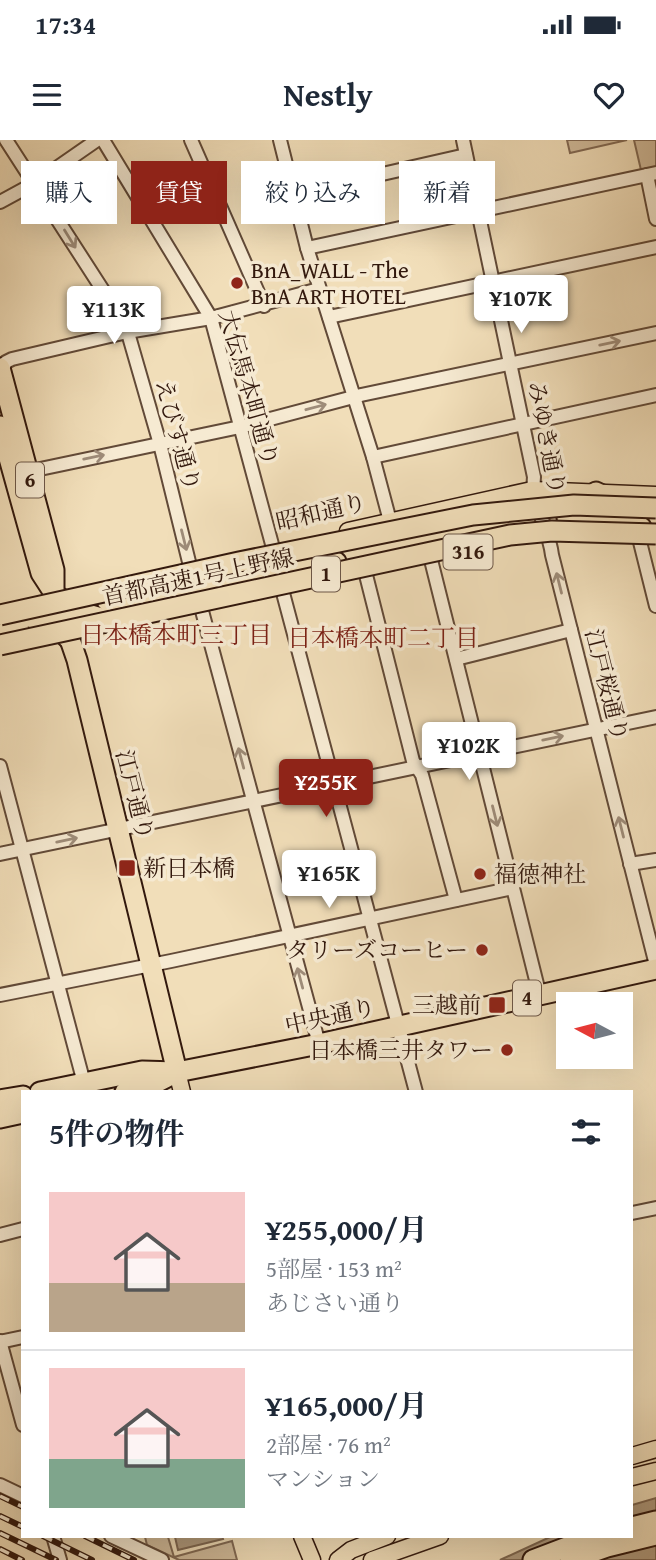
<!DOCTYPE html>
<html lang="ja">
<meta charset="utf-8">
<style>
body{margin:0;font-family:"Gentium Book Plus","Noto Serif JP",serif;background:#f6f6f7;color:#1f2937;height:100vh;display:flex;flex-direction:column;font-size:26px;white-space:nowrap}
*{box-sizing:border-box;margin:0}
p{font-size:23px;color:#747a83}
.icon{flex:none;width:38px;height:38px;fill:none;stroke:currentColor;stroke-width:2;stroke-linecap:round;stroke-linejoin:round}
.map{position:relative;flex:1;overflow:hidden}
.drawer{position:absolute;left:21px;top:950px;width:612px;height:448px;display:flex;flex-direction:column;background:#fff;border-radius:0px;box-shadow:0 7px 28px #0002}
.drawer>*{flex:none}
.guide{position:absolute;left:21px;top:21px;width:614px;height:63px;display:flex;gap:14px}
.needle{width:46px;rotate:277deg}
.buttons{position:absolute;left:556px;top:852px;display:grid;gap:14px}
.buttons a{display:grid;place-items:center;width:77px;height:77px;border-radius:0px;background:#fff;box-shadow:0 7px 28px #0002;font-size:35px}
.price{position:absolute;translate:-50% -60px;padding:0 16px;border-radius:7px;background:#fff;color:#222;font-size:23px;line-height:46px;filter:drop-shadow(0 2px 4px #0008)}
.price::after{content:'';position:absolute;left:50%;top:42px;width:21px;height:16px;margin-left:-10px;background:inherit;clip-path:polygon(0 0,100% 0,50% 100%)}
.price.selected{background:#8f2418;color:#fff}
ul{padding:0;list-style:none}
li{display:flex;align-items:center;gap:21px;height:175px;padding:0 28px}
li+li{border-top:2px solid #e0e1e3}
li span{display:grid;place-items:center;flex:none;width:196px;height:140px;border-radius:0px;color:#555}
li>.icon{margin-inline-start:auto}
span .icon{width:84px;height:84px;fill:#fffc;stroke-width:1}
li b{font-size:30px}
h2{display:flex;justify-content:space-between;align-items:center;height:84px;padding:0 28px;font-size:30px}
.pill{padding:0 24px;border-radius:0px;background:#fff;box-shadow:0 7px 28px #0002;font-size:24px;line-height:63px}
.pill.selected{background:#8f2418;color:#fff}
.status{display:flex;justify-content:space-between;align-items:center;height:49px;padding:0 35px;background:#fff;direction:ltr}
.status svg{height:19px;fill:currentColor}
header{display:flex;justify-content:space-between;align-items:center;height:91px;padding:0 28px;background:#fff;font-size:32px;font-weight:700}
.map>svg:first-child{display:block}
.green{fill:#d1bc9c;stroke:#826a54;stroke-width:2}
.water{fill:#b09b7f;stroke:#7e6751;stroke-width:2}
.lines{fill:none;stroke-linecap:round;stroke-linejoin:round}
.minor-casing{stroke:#624a38;stroke-width:16}
.major-casing{stroke:#32180d;stroke-width:19}
.highway-casing{stroke:#32180d;stroke-width:23}
.minor{stroke:#f6ead2;stroke-width:12}
.major{stroke:#f1deb9;stroke-width:16}
.highway{stroke:#f1deb9;stroke-width:19}
.rail-casing{stroke:#32180d;stroke-width:6}
.rail{stroke:#f6ead2;stroke-width:3.5;stroke-dasharray:10;stroke-linecap:butt}
.highway-bridge-casing{stroke:#32180d;stroke-width:23;stroke-linecap:butt}
.highway-bridge{stroke:#f1deb9;stroke-width:19}
.oneway{stroke:#9e8c79}
.poi-dot{fill:#8f2418;stroke:#f6ead2;stroke-width:2.5}
.labels{text-anchor:middle;stroke-width:7;stroke-linejoin:round;paint-order:stroke}
.shield{fill:#f6ead2;stroke:#6d5748;stroke-width:2}
.shield-label{font-size:21px;font-weight:bold;fill:#32180d}
.poi-label{font-size:23px;fill:#32180d;stroke:#f6ead2;text-anchor:start}
.street-label{font-size:23px;fill:#32180d;stroke:#f6ead2}
.neighbourhood-label{font-size:24px;fill:#7a1f14;stroke:#f6ead2}
</style>
<div class="status"><b>17:34</b><svg viewBox="0 0 49 12"><path d="M0 12V9h3v3zM5 12V6h3v6zM10 12V3h3v9zM15 12V0h3v12zM26 1h20v11H26zM47 4h2v5h-2z"/></svg></div>
<header><svg class="icon" aria-label="menu" viewBox="0 0 24 24"><path d="M4 6h16M4 12h16M4 18h16"/></svg>Nestly<svg class="icon" aria-label="heart" viewBox="0 0 24 24"><path d="M12 20l-8-8c-3-5 5-10 8-4 3-6 11-1 8 4z"/></svg></header>
<div class="map">
<svg width="656" height="1420" viewBox="0 0 656 1420">
<rect width="100%" height="100%" fill="#f1deb9"/>
<filter id="stains"><feTurbulence type="fractalNoise" baseFrequency=".00286" numOctaves="4"/><feColorMatrix values="0 0 0 0 .2 0 0 0 0 .09 0 0 0 0 .02 0 0 0 .5 -.17"/></filter>
<radialGradient id="worn" r=".72"><stop offset=".6" stop-color="#630" stop-opacity="0"/><stop offset="1" stop-color="#630" stop-opacity=".3"/></radialGradient>
<g class="green">
<path d="M 567,0 L 627,0 L 570,13 Z"/>
<path d="M 634,0 L 656,0 L 656,27 L 641,30 Z"/>
<path d="M 145,1397 L 168,1397 L 174,1417 L 232,1401 L 237,1420 L 179,1420 L 147,1405 Z"/>
</g>
<g class="water">
<path d="M 656,1358 L 656,1420 L 500,1420 L 550,1397 L 632,1396 L 632,1365 Z"/>
<path d="M 222,1396 L 223,1399 L 178,1410 L 175,1397 Z"/>
</g>
<g class="lines">
<defs>
<g id="minor">
<path d="M 6,0 L 126,186 L 160,304 L 190,426"/>
<path d="M 103,0 L 211,178 L 273,408"/>
<path d="M 191,0 L 264,166"/>
<path d="M 280,0 L 307,108 L 373,317 L 390,381"/>
<path d="M 463,0 L 534,337 C 531,363 549,388 552,415 L 656,825"/>
<path d="M 647,35 L 656,79"/>
<path d="M 294,54 L 466,15"/>
<path d="M 0,62 L 35,43 L 97,0"/>
<path d="M 307,108 L 656,33"/>
<path d="M 329,177 L 656,107"/>
<path d="M 1,232 L 6,222 L 12,219 L 127,192 L 211,178 L 319,149"/>
<path d="M 373,317 L 656,255"/>
<path d="M 28,333 L 40,329 L 240,287 L 361,255 L 656,193"/>
<path d="M 640,402 L 656,466"/>
<path d="M 431,420 L 540,856"/>
<path d="M 366,435 L 413,621 L 422,635 L 456,760"/>
<path d="M 283,453 L 416,952"/>
<path d="M 202,471 L 319,904"/>
<path d="M 456,519 L 571,490"/>
<path d="M 0,626 L 84,943"/>
<path d="M 0,714 L 656,577"/>
<path d="M 630,724 L 656,720"/>
<path d="M 0,855 L 171,821 L 513,748"/>
<path d="M 632,1073 L 656,1068"/>
<path d="M 0,1095 L 23,1089"/>
<path d="M 0,1201 L 23,1285"/>
<path d="M 0,1202 L 23,1197"/>
<path d="M 0,1345 L 23,1356"/>
<path d="M 53,1396 L 60,1420"/>
<path d="M 111,1396 L 162,1420"/>
</g>
<g id="major">
<path d="M 348,391 L 532,350 L 656,355"/>
<path d="M 177,932 L 182,952"/>
<path d="M 632,1316 L 656,1309"/>
<path d="M 632,1337 L 656,1331"/>
<path d="M 302,1396 L 312,1420"/>
<path d="M 338,1420 L 351,1410 L 387,1396"/>
<path d="M 372,1420 L 440,1396"/>
</g>
<g id="highway">
<path d="M 0,228 L 54,430 L 54,452"/>
<path d="M 0,286 L 41,433 L 54,453 L 77,520 L 177,932"/>
<path d="M 596,352 L 627,367"/>
<path d="M 567,378 L 641,387"/>
<path d="M 285,433 L 336,422"/>
<path d="M 54,454 L 80,472 L 115,482"/>
<path d="M 107,461 L 280,425 L 310,413"/>
<path d="M 9,474 C 33,476 52,481 69,499"/>
<path d="M 0,494 L 19,490"/>
<path d="M 40,952 L 142,931 L 177,932 L 319,904 L 656,829"/>
<path d="M 125,952 L 146,948 L 173,934"/>
<path d="M 0,960 L 23,956"/>
<path d="M 0,978 L 23,973"/>
<path d="M 632,1387 L 656,1381"/>
<path d="M 533,1420 L 596,1396"/>
<path d="M 570,1420 L 607,1407 L 656,1395"/>
</g>
</defs>
<use href="#minor" class="minor-casing"/>
<use href="#major" class="major-casing"/>
<use href="#highway" class="highway-casing"/>
<use href="#minor" class="minor"/>
<use href="#major" class="major"/>
<use href="#highway" class="highway"/>
<defs>
<g id="rail">
<path d="M 0,1356 L 23,1367"/>
<path d="M 0,1376 L 23,1387"/>
<path d="M 0,1393 L 56,1420"/>
<path d="M 43,1396 L 92,1420"/>
<path d="M 85,1396 L 134,1420"/>
<path d="M 0,1409 L 22,1420"/>
</g>
</defs>
<use href="#rail" class="rail-casing"/>
<use href="#rail" class="rail"/>
<defs>
<g id="highway-bridge">
<path d="M 0,475 L 239,422 L 473,375 L 574,365 L 656,368"/>
<path d="M 0,505 L 510,395 L 552,391 L 656,394"/>
</g>
</defs>
<use href="#highway-bridge" class="highway-bridge-casing"/>
<use href="#highway-bridge" class="highway-bridge"/>
</g>
<defs><path id="oneway-shaft" d="M-6 0H5M1.5-3L5.5 0L1.5 3" fill="none" stroke-width="1.6" stroke-linecap="round" stroke-linejoin="round" transform="scale(1.75)"/></defs>
<g class="oneway">
<use href="#oneway-shaft" transform="translate(70 99) rotate(58)"/>
<use href="#oneway-shaft" transform="translate(610 203) rotate(-12)"/>
<use href="#oneway-shaft" transform="translate(316 267) rotate(-15)"/>
<use href="#oneway-shaft" transform="translate(94 317) rotate(-12)"/>
<use href="#oneway-shaft" transform="translate(184 400) rotate(76)"/>
<use href="#oneway-shaft" transform="translate(559 443) rotate(-104)"/>
<use href="#oneway-shaft" transform="translate(553 598) rotate(-12)"/>
<use href="#oneway-shaft" transform="translate(241 618) rotate(-105)"/>
<use href="#oneway-shaft" transform="translate(495 676) rotate(76)"/>
<use href="#oneway-shaft" transform="translate(621 687) rotate(-104)"/>
<use href="#oneway-shaft" transform="translate(67 700) rotate(-12)"/>
<use href="#oneway-shaft" transform="translate(300 838) rotate(-105)"/>
</g>
<g class="poi-dot">
<circle cx="237" cy="143" r="7"/>
<rect x="118" y="719" width="18" height="18" rx="3.5"/>
<circle cx="480" cy="734" r="7"/>
<circle cx="482" cy="810" r="7"/>
<rect x="488" y="856" width="18" height="18" rx="3.5"/>
<circle cx="507" cy="910" r="7"/>
</g>
<g class="labels">
<g class="shield">
<rect x="16" y="322.5" width="28" height="35" rx="5"/>
<rect x="443.5" y="394.5" width="49" height="35" rx="5"/>
<rect x="312" y="416.5" width="28" height="35" rx="5"/>
<rect x="513" y="840.5" width="28" height="35" rx="5"/>
</g>
<g class="shield-label">
<text x="30" y="347">6</text>
<text x="468" y="419">316</text>
<text x="326" y="441">1</text>
<text x="527" y="865">4</text>
</g>
<g class="poi-label">
<text x="251" y="138">BnA_WALL - The<tspan x="251" dy="26">BnA ART HOTEL</tspan></text>
<text x="143" y="736">新日本橋</text>
<text x="494" y="742">福徳神社</text>
<text x="468" y="818" text-anchor="end">タリーズコーヒー</text>
<text x="481" y="873" text-anchor="end">三越前</text>
<text x="493" y="918" text-anchor="end">日本橋三井タワー</text>
</g>
<g class="street-label">
<text transform="translate(249 248) rotate(74)" y="8">大伝馬本町通り</text>
<text transform="translate(178 295) rotate(75)" y="8">えびす通り</text>
<text transform="translate(547 298) rotate(79)" y="8">みゆき通り</text>
<text transform="translate(321 372) rotate(-13)" y="8">昭和通り</text>
<text transform="translate(198 437) rotate(-12)" y="8">首都高速1号上野線</text>
<text transform="translate(607 545) rotate(76)" y="8">江戸桜通り</text>
<text transform="translate(135 655) rotate(76)" y="8">江戸通り</text>
<text transform="translate(330 876) rotate(-12)" y="8">中央通り</text>
</g>
<g class="neighbourhood-label">
<text x="176" y="503">日本橋本町三丁目</text>
<text x="383" y="506">日本橋本町二丁目</text>
</g>
</g>
<rect width="100%" height="100%" filter="url(#stains)"/>
<rect width="100%" height="100%" fill="url(#worn)"/>
</svg>
<div class="buttons">
<a><svg class="needle" viewBox="-14 -14 28 28"><path d="M0-13l5 13h-10z" fill="#e53935"/><path d="M0 13l5-13h-10z" fill="#747a83"/></svg></a>
</div>
<b class="price" style="left:521px;top:195px">¥107K</b>
<b class="price" style="left:114px;top:206px">¥113K</b>
<b class="price" style="left:469px;top:642px">¥102K</b>
<b class="price selected" style="left:326px;top:679px">¥255K</b>
<b class="price" style="left:329px;top:770px">¥165K</b>
<div class="guide">
<a class="pill">購入</a>
<a class="pill selected">賃貸</a>
<a class="pill">絞り込み</a>
<a class="pill">新着</a>
</div>
<section class="drawer">
<h2>5件の物件<svg class="icon" aria-label="filters" viewBox="0 0 24 24"><path d="M4 7h16M4 17h16"/><circle cx="9" cy="7" r="2"/><circle cx="15" cy="17" r="2"/></svg></h2>
<ul>
<li><span style="background:linear-gradient(#f6c9c9 65%,#b9a48a 0)"><svg class="icon" aria-label="home" viewBox="0 0 24 24"><path d="M3 11l9-7 9 7M6 9v11h12V9"/></svg></span><div><b>¥255,000/月</b><p>5部屋 · 153 m²</p><p>あじさい通り</p></div></li>
<li><span style="background:linear-gradient(#f6c9c9 65%,#7fa58c 0)"><svg class="icon" aria-label="home" viewBox="0 0 24 24"><path d="M3 11l9-7 9 7M6 9v11h12V9"/></svg></span><div><b>¥165,000/月</b><p>2部屋 · 76 m²</p><p>マンション</p></div></li>
</ul>
</section>
</div>
